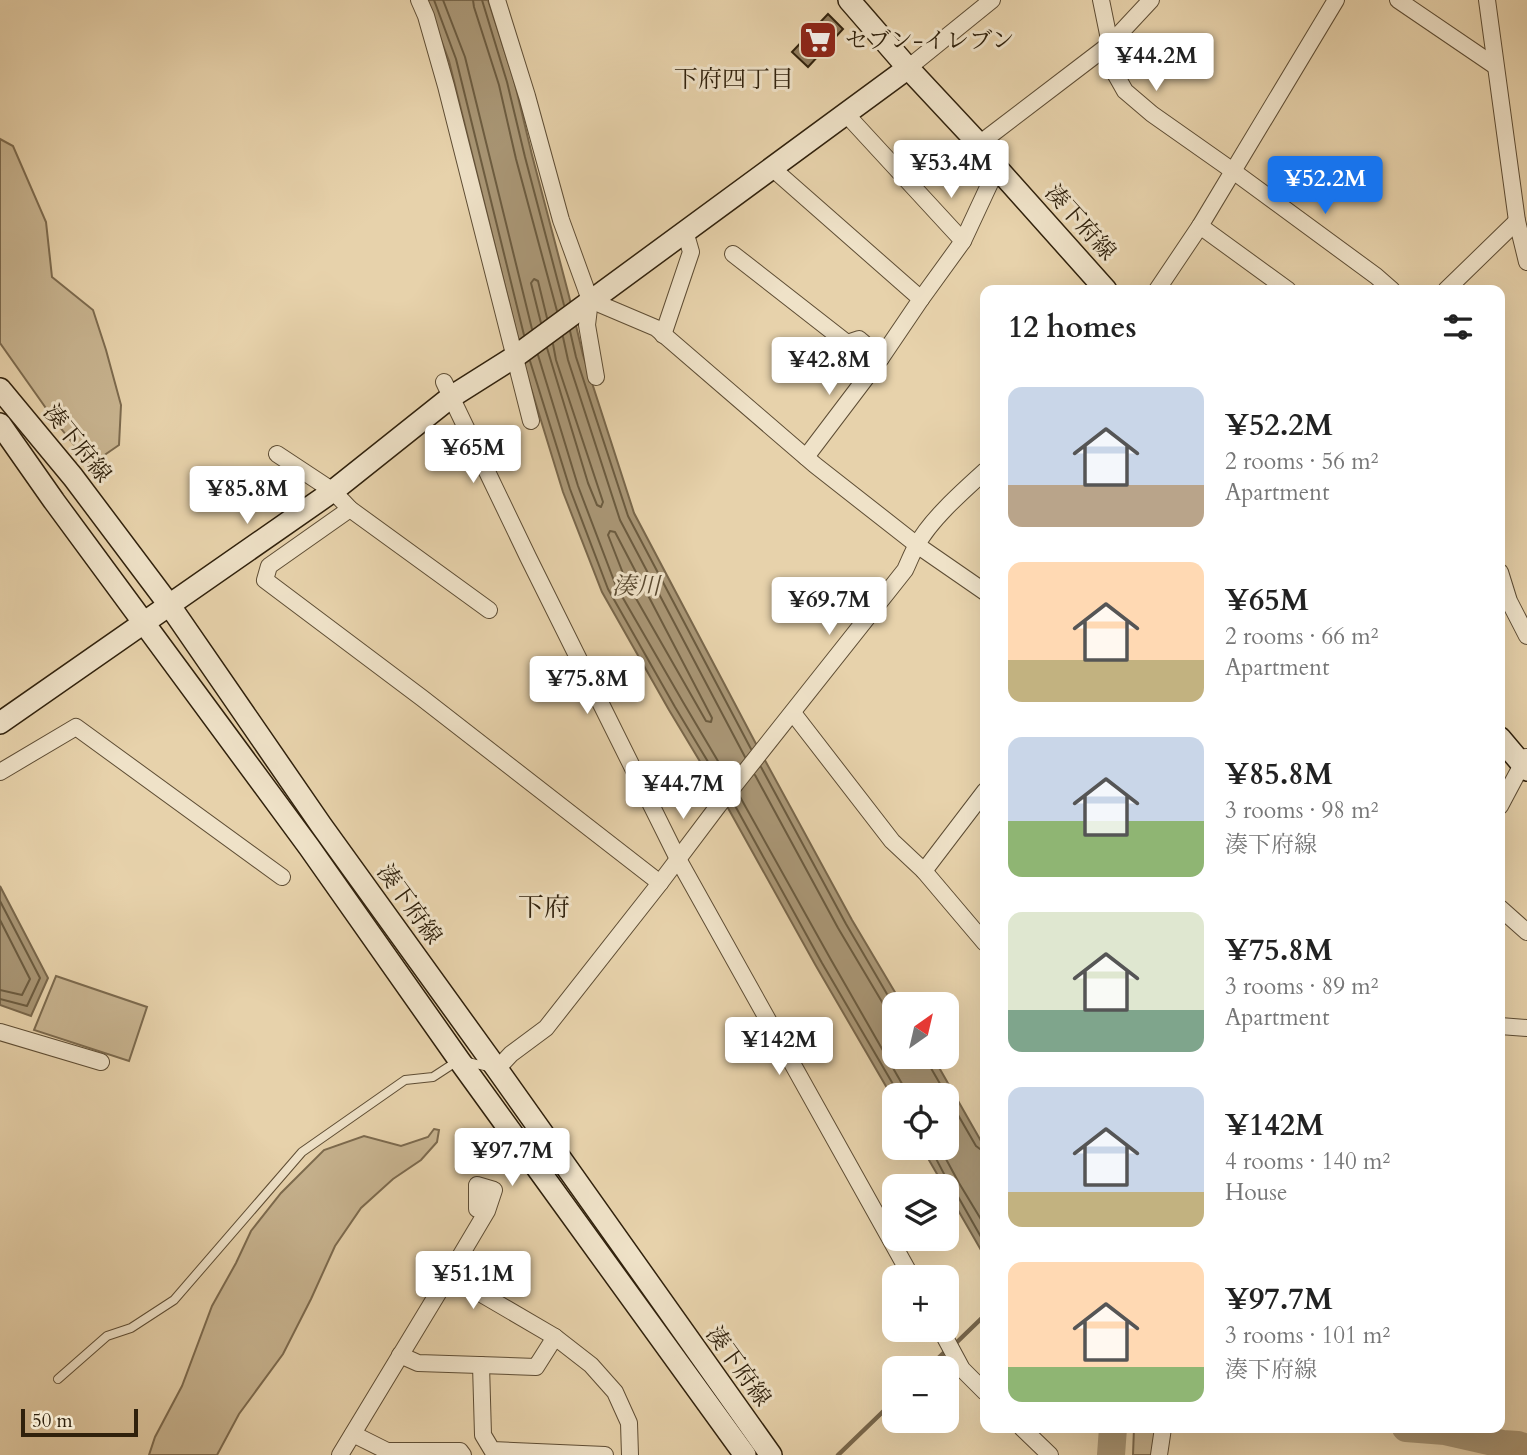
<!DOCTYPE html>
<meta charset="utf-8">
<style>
body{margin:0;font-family:Cardo,"Noto Serif JP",serif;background:#f2f2f2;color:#222;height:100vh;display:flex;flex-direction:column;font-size:26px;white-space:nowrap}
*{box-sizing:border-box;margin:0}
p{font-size:23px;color:#767676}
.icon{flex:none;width:38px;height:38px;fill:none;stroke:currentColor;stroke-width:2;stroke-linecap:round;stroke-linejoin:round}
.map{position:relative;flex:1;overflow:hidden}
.details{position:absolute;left:980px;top:285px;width:525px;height:1148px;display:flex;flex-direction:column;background:#fff;border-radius:14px;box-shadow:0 7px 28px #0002}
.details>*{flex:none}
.needle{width:46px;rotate:34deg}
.fabs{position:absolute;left:882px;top:992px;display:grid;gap:14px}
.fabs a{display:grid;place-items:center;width:77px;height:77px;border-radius:14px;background:#fff;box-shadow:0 7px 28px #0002;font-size:35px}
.scale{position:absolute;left:21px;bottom:18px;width:117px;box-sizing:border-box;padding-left:7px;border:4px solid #30210c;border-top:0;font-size:19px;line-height:24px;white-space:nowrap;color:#30210c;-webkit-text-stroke:5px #efe2c8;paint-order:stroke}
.price{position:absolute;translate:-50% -60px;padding:0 16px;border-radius:7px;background:#fff;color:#222;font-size:23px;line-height:46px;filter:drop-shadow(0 2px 4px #0008)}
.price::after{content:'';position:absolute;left:50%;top:42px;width:21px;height:16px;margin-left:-10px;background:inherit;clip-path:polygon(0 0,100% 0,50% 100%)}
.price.active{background:#1a73e8;color:#fff}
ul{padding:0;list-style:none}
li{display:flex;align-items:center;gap:21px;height:175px;padding:0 28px}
li span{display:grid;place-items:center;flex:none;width:196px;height:140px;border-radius:14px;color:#555}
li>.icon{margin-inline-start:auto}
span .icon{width:84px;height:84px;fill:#fffc;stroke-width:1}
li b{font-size:30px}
h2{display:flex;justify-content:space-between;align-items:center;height:84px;padding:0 28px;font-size:30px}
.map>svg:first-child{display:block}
.green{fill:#c8b490;stroke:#7c6a4e;stroke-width:2}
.water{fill:#a99675;stroke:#79674b;stroke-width:2}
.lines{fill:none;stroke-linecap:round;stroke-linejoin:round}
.shore{stroke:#6c5c40;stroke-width:2}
.stream{stroke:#79674b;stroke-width:4.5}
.river{stroke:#a99675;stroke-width:28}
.building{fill:#8f7d5f;stroke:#30210c;stroke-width:2}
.lane-casing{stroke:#5e4d34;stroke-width:10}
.street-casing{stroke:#5e4d34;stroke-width:18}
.secondary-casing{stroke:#30210c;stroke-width:24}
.lane{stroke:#efe2c8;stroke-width:8}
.street{stroke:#efe2c8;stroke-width:16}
.secondary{stroke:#efe2c8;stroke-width:21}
.labels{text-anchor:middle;stroke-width:6;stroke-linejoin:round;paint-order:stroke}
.poi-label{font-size:23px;fill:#30210c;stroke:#efe2c8;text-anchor:start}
.street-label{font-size:23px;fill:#30210c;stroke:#efe2c8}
.neighbourhood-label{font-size:24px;fill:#30210c;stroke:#efe2c8}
.water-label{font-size:24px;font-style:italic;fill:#5a4a31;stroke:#efe2c8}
.quarter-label{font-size:26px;fill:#30210c;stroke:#efe2c8}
</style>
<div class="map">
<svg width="1527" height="1455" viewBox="0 0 1527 1455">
<rect width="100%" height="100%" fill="#e7d2ab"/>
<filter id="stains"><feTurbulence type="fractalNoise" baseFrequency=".00286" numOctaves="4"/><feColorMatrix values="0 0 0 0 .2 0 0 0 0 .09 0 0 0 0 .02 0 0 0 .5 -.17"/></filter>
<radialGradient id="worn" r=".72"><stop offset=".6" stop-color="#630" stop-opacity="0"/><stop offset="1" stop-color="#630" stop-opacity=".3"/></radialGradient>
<g class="green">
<path d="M 0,139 L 13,146 L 46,222 L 52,277 L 93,310 L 106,350 L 121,405 L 119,445 L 90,465 L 55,421 L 0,343 Z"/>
<path d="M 56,976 L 147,1007 L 129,1061 L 34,1030 Z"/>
<path d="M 434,1129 L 439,1130 L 437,1142 L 421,1160 L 393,1179 L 361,1208 L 335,1246 L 311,1299 L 283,1354 L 239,1414 L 217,1455 L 149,1455 L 155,1437 L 182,1386 L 212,1306 L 236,1263 L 251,1231 L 281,1193 L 324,1150 L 364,1136 L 401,1146 L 428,1137 Z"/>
<path d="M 1134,1428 L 1152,1428 L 1158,1430 L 1155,1455 L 1133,1455 Z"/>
</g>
<g class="water">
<path d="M 426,0 L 488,0 L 514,80 L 532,155 L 569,296 L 583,355 L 634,513 L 755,742 L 852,920 L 902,1004 L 894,1004 L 894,1057 L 933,1057 L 985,1148 L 985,1257 L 947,1191 L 947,1186 L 944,1186 L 922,1148 L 947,1148 L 947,1096 L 894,1096 L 894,1100 L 816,966 L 728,808 L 669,710 L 602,592 L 563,492 L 527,375 L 449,61 Z"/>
<path d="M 0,886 L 48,978 L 31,1016 L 0,1005 Z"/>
</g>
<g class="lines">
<g class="shore">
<path d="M 434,0 L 456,59 L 524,335"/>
<path d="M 443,0 L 465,57 L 532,329"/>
<path d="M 473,0 L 474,7 L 499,85 L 516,159 L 557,311"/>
<path d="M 482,0 L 507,82 L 525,157 L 564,305"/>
<path d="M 541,323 L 531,283 L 534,279 L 538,281 L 547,318"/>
<path d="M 570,331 L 576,357 L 628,516 L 751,749"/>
<path d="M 563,337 L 568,360 L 620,520 L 745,757"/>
<path d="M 547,348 L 588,483 L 597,505 L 601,507 L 603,502 L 556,360 L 553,344"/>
<path d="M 538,355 L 578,486 L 616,586 L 683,702 L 728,778"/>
<path d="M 530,361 L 570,489 L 608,589 L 675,707 L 722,785"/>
<path d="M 610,531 L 615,532 L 712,718 L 711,722 L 706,721 L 626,581 L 608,535 Z"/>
<path d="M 761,767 L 846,924 L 894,1006"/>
<path d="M 755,775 L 838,928 L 888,1012 L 894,1018"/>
<path d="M 739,795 L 830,958 L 909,1096"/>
<path d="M 733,802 L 822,963 L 900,1096"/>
<path d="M 0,901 L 40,978 L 27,1006 L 0,999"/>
<path d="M 0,920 L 30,979 L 22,995 L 0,990"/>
<path d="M 927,1057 L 928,1063 L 976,1146 L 980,1149 L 985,1150"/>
<path d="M 930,1148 C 936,1157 950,1188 956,1193 L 985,1244"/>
<path d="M 940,1148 L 959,1183 L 985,1226"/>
</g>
<g class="stream">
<path d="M 956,1343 L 985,1315"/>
<path d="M 928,1368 L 947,1350"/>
<path d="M 838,1455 L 894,1401"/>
</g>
<g class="river">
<path d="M 1406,1428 L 1445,1431 L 1502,1444 L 1518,1445 L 1527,1448"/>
<path d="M 1111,1455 L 1113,1428"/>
</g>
</g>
<path class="building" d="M 828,14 L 843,29 L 808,67 L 792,52 Z"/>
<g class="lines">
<defs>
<path id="lane" d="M 58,1379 L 107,1336 L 131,1328 L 174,1300 L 302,1152 L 405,1080 L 433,1077 L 459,1060 L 489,1067"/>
<g id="street">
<path d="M 419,0 L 426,16 L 446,86 L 531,421"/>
<path d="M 497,0 L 527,96 L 561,220 L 590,300 L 587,325 L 596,377"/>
<path d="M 1101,0 L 1110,44 L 1112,68 L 1125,91 L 1152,114 L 1233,171 L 1376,276 L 1392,290"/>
<path d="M 1398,0 L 1495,66"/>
<path d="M 1487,0 L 1517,221 L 1527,262"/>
<path d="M 908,68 L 992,0"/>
<path d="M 846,114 L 963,241 L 921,299"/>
<path d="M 979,144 L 1110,44 L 1151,0"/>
<path d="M 1200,226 L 1288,290"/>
<path d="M 963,241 L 997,168"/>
<path d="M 733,254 L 847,343 L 859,339 L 881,358 L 921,299 L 772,168"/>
<path d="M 1157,290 L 1200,226 L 1336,0"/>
<path d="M 1446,290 L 1517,221"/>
<path d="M 590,300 L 656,328 L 815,465 L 917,545 L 985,592"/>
<path d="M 663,335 L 691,252 L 685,231"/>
<path d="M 444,382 L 528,557 L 678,859 L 912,1278"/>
<path d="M 277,454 L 333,491 L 350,509 L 489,610"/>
<path d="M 806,457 L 881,358"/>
<path d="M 350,509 L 269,566 L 265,580 L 422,698 L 660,883"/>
<path d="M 1500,572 L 1509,601 L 1527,636"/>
<path d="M 793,713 L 892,841 L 924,871 L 985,943"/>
<path d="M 0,772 L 76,727 L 282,877"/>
<path d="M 1500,806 L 1526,757"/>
<path d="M 924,871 L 985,791"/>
<path d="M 1500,908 L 1527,932"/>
<path d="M 1500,1026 L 1527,1028"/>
<path d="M 0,1032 L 101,1062"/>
<path d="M 497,1069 L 511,1054 L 546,1028 L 660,883 L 718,806 L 905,570 C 909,562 912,553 917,545 C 930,520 964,490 985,471"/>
<path d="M 449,1275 L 487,1211 L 494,1190 L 477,1185 L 477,1209 L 487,1211"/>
<path d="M 941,1330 L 962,1369 L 985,1392"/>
<path d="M 400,1355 L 418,1363 L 536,1367 L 555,1337"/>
<path d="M 481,1365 L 483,1435 L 492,1450 L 605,1455"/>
<path d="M 1022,1428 L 1050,1455"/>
<path d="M 353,1434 L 387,1451 L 460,1451 L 463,1455"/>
<path d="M 340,1455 L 449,1275 L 555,1337 L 591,1365 L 615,1392 L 629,1423 L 630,1455"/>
<path d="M 1159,1455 L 1163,1428"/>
</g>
<g id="secondary">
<path d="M 849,0 L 908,68 L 979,144 L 997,168 L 1106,290"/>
<path d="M 0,389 L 73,477 L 170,606 L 321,825 L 497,1069 L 771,1455"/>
<path d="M 0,424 L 54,501 L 309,847 L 459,1060 L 745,1455"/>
<path d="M 0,723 L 333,491 L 451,397 L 516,356 L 908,68"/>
<path d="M 1500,738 L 1527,770"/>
</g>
</defs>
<use href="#lane" class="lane-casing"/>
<use href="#street" class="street-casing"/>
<use href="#secondary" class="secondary-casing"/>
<use href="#lane" class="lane"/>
<use href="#street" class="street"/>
<use href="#secondary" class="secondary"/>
</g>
<defs>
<symbol id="supermarket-square" viewBox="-11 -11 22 22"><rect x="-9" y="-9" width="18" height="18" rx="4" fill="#8f2418" stroke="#efe2c8"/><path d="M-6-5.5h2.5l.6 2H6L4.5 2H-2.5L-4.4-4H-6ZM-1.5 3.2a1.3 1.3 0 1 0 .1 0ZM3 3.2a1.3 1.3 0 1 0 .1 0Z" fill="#fff"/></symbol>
</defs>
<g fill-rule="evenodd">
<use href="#supermarket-square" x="796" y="18" width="44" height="44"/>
</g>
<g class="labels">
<g class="poi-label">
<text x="845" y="48">セブン-イレブン</text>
</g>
<g class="street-label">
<text transform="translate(1081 222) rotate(48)" y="8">湊下府線</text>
<text transform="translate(78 443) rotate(51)" y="8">湊下府線</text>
<text transform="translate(410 904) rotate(54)" y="8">湊下府線</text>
<text transform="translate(739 1366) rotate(54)" y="8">湊下府線</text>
</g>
<g class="neighbourhood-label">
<text x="734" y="87">下府四丁目</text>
</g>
<g class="water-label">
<text x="636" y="594">湊川</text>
</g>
<g class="quarter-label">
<text x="544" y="916">下府</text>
</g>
</g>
<rect width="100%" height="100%" filter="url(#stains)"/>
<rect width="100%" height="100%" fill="url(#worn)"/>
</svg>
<div class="fabs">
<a><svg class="needle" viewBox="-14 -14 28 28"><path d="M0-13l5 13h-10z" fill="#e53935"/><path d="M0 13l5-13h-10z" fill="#767676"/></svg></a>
<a><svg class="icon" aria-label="locate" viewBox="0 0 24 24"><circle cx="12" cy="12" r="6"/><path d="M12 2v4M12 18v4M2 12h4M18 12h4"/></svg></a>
<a><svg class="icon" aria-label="layers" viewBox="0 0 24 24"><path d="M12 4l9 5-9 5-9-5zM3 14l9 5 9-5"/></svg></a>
<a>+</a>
<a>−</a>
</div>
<div class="scale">50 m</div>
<b class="price" style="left:1156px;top:93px">¥44.2M</b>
<b class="price" style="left:951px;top:200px">¥53.4M</b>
<b class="price active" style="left:1325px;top:216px">¥52.2M</b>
<b class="price" style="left:829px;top:397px">¥42.8M</b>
<b class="price" style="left:473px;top:485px">¥65M</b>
<b class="price" style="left:247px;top:526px">¥85.8M</b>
<b class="price" style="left:829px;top:637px">¥69.7M</b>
<b class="price" style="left:587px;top:716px">¥75.8M</b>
<b class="price" style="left:683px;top:821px">¥44.7M</b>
<b class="price" style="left:779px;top:1077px">¥142M</b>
<b class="price" style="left:512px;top:1188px">¥97.7M</b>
<b class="price" style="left:473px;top:1311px">¥51.1M</b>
<section class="details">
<h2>12 homes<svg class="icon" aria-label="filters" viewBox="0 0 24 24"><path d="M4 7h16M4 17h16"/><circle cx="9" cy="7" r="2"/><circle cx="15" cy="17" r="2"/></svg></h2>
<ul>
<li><span style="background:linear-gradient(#c9d6e8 70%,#b9a48a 0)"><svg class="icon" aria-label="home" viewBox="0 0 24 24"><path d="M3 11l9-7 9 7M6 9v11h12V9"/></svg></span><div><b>¥52.2M</b><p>2 rooms · 56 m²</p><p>Apartment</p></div></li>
<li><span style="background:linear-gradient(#ffd9b3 70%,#c2b280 0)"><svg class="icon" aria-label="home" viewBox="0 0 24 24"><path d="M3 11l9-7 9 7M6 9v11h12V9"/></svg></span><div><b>¥65M</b><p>2 rooms · 66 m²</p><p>Apartment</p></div></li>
<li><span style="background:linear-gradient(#c9d6e8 60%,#8fb573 0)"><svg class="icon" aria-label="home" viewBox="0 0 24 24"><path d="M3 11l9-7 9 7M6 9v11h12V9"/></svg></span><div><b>¥85.8M</b><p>3 rooms · 98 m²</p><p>湊下府線</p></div></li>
<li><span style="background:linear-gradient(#dfe7d0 70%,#7fa58c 0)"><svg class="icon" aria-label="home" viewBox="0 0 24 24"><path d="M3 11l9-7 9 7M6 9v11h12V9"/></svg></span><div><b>¥75.8M</b><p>3 rooms · 89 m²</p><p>Apartment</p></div></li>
<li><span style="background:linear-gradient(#c9d6e8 75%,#c2b280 0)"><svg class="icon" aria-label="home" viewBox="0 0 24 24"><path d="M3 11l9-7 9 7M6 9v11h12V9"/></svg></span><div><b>¥142M</b><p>4 rooms · 140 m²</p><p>House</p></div></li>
<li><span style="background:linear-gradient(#ffd9b3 75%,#8fb573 0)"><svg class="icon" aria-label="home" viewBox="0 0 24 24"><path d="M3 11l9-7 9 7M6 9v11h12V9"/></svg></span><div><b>¥97.7M</b><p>3 rooms · 101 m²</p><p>湊下府線</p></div></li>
</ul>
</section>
</div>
